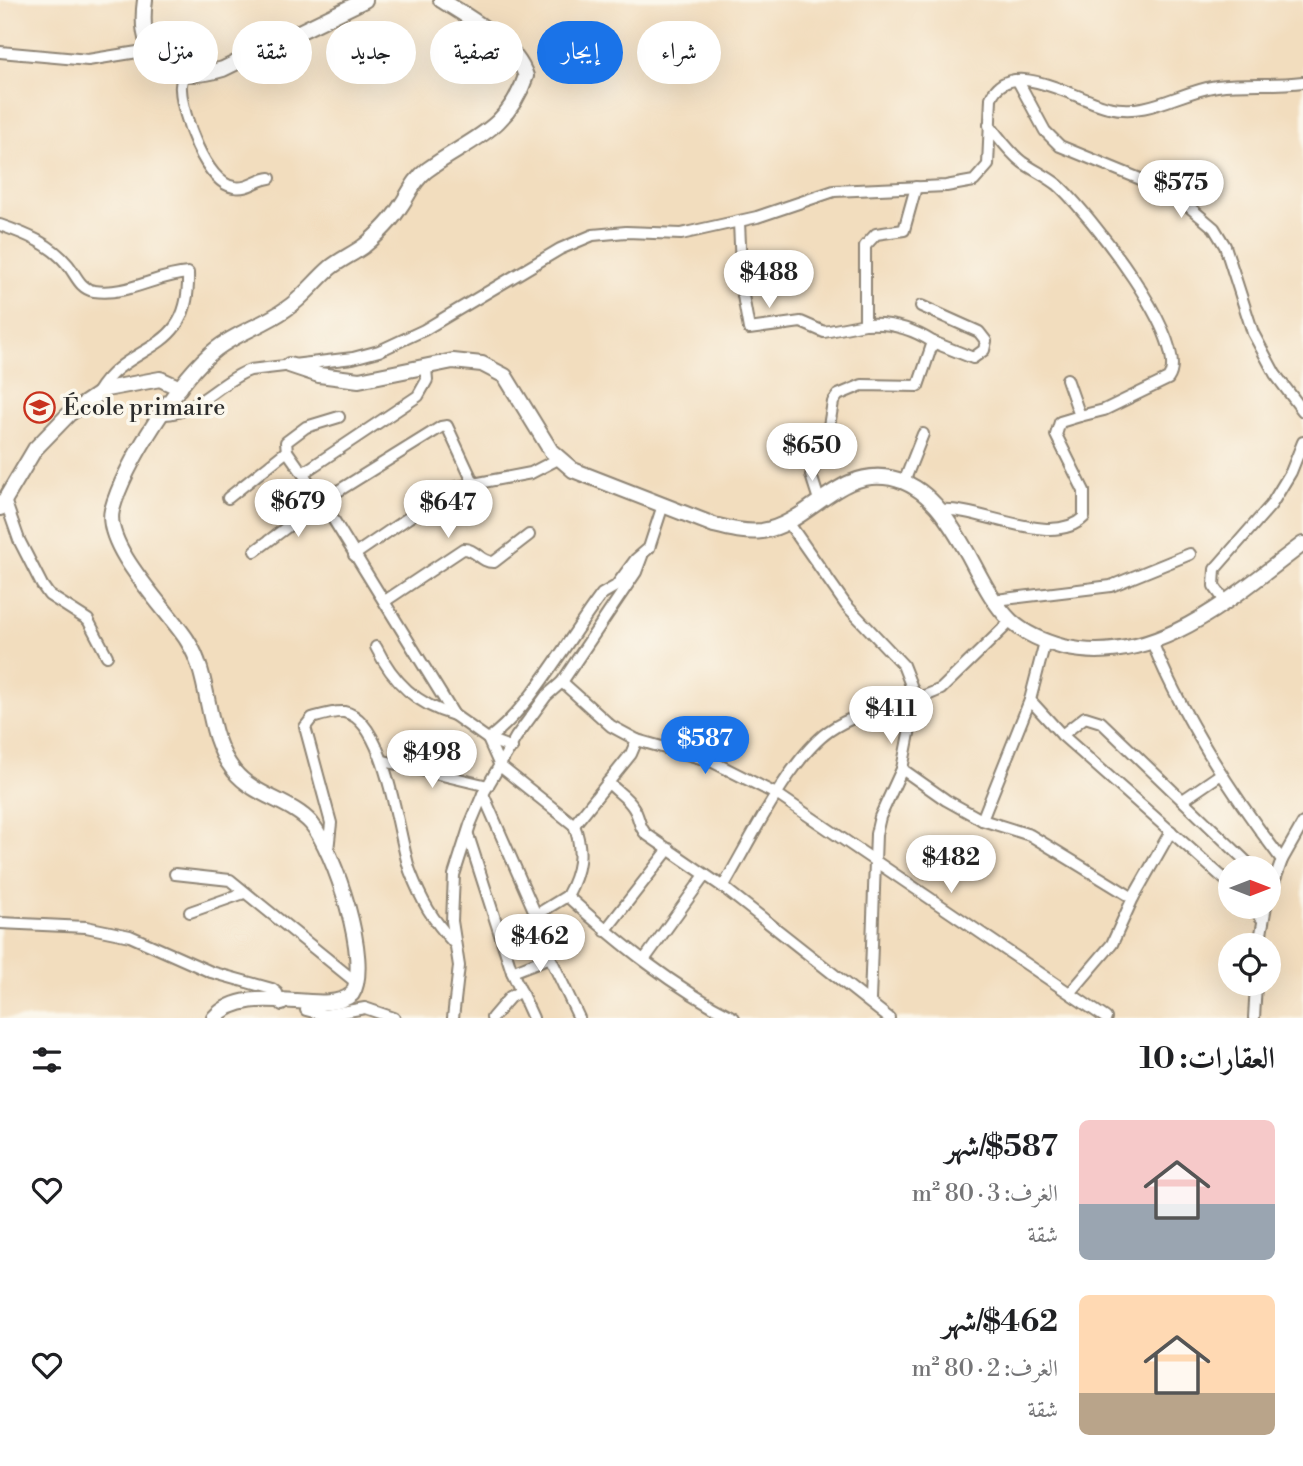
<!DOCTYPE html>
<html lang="ar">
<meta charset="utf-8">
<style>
body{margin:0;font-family:"Libre Bodoni",Amiri,serif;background:#f6f6f6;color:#202124;direction:rtl;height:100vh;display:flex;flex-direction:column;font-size:26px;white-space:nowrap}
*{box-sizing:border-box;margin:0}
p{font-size:23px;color:#757577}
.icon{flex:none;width:38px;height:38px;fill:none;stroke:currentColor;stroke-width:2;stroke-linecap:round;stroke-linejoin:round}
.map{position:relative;height:1018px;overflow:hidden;direction:ltr}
.side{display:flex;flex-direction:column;background:#fff;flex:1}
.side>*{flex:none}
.guide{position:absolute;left:21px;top:21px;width:700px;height:63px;direction:rtl;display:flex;gap:14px}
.needle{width:46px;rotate:90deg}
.fabs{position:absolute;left:1218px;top:856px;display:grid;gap:14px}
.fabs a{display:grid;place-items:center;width:63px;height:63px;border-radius:50%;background:#fff;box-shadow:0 7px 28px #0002;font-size:35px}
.price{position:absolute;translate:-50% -60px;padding:0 16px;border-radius:24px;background:#fff;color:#222;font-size:23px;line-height:46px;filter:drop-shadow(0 2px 4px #0008)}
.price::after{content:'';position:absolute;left:50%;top:42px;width:21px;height:16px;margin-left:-10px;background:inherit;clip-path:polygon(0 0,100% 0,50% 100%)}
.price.current{background:#1a73e8;color:#fff}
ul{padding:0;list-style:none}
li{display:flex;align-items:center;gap:21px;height:175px;padding:0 28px}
li span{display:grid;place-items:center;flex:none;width:196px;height:140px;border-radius:10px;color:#555}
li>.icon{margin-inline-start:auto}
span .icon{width:84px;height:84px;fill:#fffc;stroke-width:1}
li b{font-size:30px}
h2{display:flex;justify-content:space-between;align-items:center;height:84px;padding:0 28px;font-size:30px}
.chip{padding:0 24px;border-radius:32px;background:#fff;box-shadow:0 7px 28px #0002;font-size:24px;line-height:63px}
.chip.current{background:#1a73e8;color:#fff}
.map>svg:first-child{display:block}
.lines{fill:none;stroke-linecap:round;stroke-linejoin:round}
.street-casing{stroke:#8e8474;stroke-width:14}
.secondary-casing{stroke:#8e8474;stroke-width:18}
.street{stroke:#fff;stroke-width:10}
.secondary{stroke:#fff;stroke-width:14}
.labels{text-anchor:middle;stroke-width:7;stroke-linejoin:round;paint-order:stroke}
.poi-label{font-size:24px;fill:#2b2b2b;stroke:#fbf7ec;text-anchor:start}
</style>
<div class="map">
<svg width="1303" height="1018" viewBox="0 0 1303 1018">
<rect width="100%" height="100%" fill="#fbf7ec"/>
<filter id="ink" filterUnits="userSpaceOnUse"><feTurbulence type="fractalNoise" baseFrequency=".0143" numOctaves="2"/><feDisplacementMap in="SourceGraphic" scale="14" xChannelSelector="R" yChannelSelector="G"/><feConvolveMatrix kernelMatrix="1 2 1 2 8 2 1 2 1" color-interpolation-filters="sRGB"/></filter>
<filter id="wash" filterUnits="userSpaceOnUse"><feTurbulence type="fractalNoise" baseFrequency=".00686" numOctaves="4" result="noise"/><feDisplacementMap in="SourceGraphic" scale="28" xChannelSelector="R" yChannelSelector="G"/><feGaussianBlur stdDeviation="1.57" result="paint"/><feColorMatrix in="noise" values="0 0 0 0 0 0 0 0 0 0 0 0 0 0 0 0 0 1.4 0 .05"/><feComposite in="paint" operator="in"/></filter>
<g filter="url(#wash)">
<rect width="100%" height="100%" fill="#f2ddbe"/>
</g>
<g filter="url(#ink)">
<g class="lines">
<defs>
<g id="street">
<path d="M 0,52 L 88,60 L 150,50"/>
<path d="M 184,73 C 183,78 180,84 181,89 C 182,115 206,183 234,187 C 248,190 257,179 270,178"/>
<path d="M 1018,81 L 1045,131 L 1060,146 L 1150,183 L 1187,205 L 1214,228 L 1225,246 L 1253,333 L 1275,374 L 1303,411"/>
<path d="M 989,125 C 999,137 1009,152 1022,162 C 1033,170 1047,176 1058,185 C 1086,210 1194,344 1168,379 L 1104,410 L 1080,416"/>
<path d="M 916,187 L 904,230 L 876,234 L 865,246 L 865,324 C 889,322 913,329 933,342"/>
<path d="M 739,222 L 742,290 L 749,329 L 801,322 L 824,332 L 865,324"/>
<path d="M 0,225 C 26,234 51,244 68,265 C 76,275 80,289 94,291 C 128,296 155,275 188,273 C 191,357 129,339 97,393"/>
<path d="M 163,414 C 196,415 219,381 250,370 L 353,358 L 379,351 L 424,330 L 560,249 L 593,235 L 626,232 L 681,234 L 757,217 L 834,191 L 946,186 L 974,181 L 988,165 L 991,98 C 1009,55 1079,101 1108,107 C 1149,117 1178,92 1217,86 C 1245,82 1274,86 1303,82"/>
<path d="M 339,417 L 306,427 L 286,442 L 287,451 L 322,501 L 454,715 L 488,739 L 512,748"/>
<path d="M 303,473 L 418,396 L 427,380 L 426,369"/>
<path d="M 904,482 L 923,434"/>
<path d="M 228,498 L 287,451"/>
<path d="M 5,500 L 19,540 L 42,585 L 49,595 L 88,620 L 107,656"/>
<path d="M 819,500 L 811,475 L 827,438 L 833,402 L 838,395 L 862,385 L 918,386 L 933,342 L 973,358 L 984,350 L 986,341 L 979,332 L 921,306"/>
<path d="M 663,505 L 649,548 L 636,559 L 616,586 L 602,594 C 569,637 531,708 488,739 L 500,766 L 574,825 C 584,851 580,872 567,896 C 618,942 673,987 734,1018"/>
<path d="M 940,510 C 978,506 1052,549 1084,517 L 1084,491 L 1056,435 L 1060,422 L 1080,416 L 1067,379"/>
<path d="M 788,522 L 846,605 L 903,665 L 916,698 L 902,769 L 880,817 L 876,834 L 870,1000"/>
<path d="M 255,551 L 322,501 L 441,427 L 447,426 L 473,482"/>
<path d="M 354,555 L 452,488 L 531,473 L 558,459"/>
<path d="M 996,600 L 1111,586 L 1190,554"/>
<path d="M 385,601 L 463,549 C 475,548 481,563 494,562 L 529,535"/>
<path d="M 1225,601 L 1214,586 L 1215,569 L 1271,505 L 1291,472 L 1303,442"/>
<path d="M 1152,642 C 1184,720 1231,793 1282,860"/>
<path d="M 376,647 C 393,682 417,705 454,715"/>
<path d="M 562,682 L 611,726 L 637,740 L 631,754 L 574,825"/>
<path d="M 1030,700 L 1062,735 L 1230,884"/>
<path d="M 1062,735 L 1085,717 L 1101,722 L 1253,868"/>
<path d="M 637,740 L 711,761 L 778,795 L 1106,1018"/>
<path d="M 384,761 L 488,786"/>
<path d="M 902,769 L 946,800 L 982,820 L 1030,835 L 1133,898 L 1171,831"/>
<path d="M 608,782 C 616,791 627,797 633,807 C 640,817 638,826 646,834 L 723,887 L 889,1018"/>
<path d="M 483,794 L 536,915 L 567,896"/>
<path d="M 1183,800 L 1221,774"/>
<path d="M 982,820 L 1030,700 L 1045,642"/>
<path d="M 468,835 L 512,972 L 550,957"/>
<path d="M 328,850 L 331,823 L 305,727 L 312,718 C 322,715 334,711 344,712 C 386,719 398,836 410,871 C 422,902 432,919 454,943"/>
<path d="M 175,874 L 230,880 L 357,983"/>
<path d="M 723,887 C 749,843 789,759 829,731 C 863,707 905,707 941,689 L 1011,621"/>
<path d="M 1269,896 L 1282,860 L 1303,823"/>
<path d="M 1251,906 L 1263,920"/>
<path d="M 190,912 L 244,893"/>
<path d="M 536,915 L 550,957 L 579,1018"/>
<path d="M 0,923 L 86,927 L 130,936 L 211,972 L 272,989 L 277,993 L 282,1005"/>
<path d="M 605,931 L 669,849"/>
<path d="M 1259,945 L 1266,906"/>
<path d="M 644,960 L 705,875"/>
<path d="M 512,972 L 533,1018"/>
<path d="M 1071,992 L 1112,944 L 1133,898"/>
<path d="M 306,1010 L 325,1015 L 365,1008 L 394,1018"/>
<path d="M 453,1018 L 459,966 L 452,921 L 454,875 L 470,825 L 483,794 L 516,737 L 546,696 L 562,682 L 636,572 L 642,556"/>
<path d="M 492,1018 L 510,997 L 521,991"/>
<path d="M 1254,1018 L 1256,984"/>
</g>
<g id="secondary">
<path d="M 145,0 C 137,56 167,86 223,69 L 365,0"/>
<path d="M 289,365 L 319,375 L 359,380 L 453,361 L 482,364 L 505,376 L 551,451 L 573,470 L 714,525 C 730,529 746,533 762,531 C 809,524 838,467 891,478 C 930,486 950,523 968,554 C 980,576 993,604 1011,621 C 1025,634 1045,642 1063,647 C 1157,669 1234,595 1303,544"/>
<path d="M 0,508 L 35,449 L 69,414 L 106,389 L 160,379 L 180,388"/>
<path d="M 214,1018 C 249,979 325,1018 352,994 C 372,963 334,850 311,823 C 291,801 254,796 234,771 C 203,732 213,680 187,640 C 167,609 103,547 112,510 C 124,465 180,377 216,349 C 238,332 264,325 286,309 C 303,298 315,281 330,268 C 340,260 353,254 364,246 C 377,235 391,222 400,207 C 410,193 413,181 427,170 C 469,139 507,132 526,76 C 516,44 469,17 441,0"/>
</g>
</defs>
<use href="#street" class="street-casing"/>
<use href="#secondary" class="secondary-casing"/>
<use href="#street" class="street"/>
<use href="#secondary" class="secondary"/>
</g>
</g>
<defs>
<symbol id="school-ring" viewBox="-11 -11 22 22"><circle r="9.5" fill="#fbf7ec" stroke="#c8321e" stroke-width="1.5"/><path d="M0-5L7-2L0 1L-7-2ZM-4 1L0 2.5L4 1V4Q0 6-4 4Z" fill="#c8321e"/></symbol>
</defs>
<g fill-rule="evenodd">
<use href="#school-ring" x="22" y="390" width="35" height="35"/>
</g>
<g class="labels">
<g class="poi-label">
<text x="63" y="415">École primaire</text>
</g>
</g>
</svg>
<div class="fabs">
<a><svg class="needle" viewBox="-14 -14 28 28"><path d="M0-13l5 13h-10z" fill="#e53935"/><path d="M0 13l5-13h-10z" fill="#757577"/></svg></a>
<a><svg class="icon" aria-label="locate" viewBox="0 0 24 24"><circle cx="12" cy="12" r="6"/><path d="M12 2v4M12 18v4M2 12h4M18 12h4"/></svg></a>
</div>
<b class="price" style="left:1181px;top:220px">$575</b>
<b class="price" style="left:769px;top:310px">$488</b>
<b class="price" style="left:812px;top:483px">$650</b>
<b class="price" style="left:298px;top:539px">$679</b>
<b class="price" style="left:448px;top:540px">$647</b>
<b class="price" style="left:891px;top:746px">$411</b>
<b class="price current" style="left:705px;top:776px">$587</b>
<b class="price" style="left:432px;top:790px">$498</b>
<b class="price" style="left:951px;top:895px">$482</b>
<b class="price" style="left:540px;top:974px">$462</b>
<div class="guide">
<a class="chip">شراء</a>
<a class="chip current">إيجار</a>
<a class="chip">تصفية</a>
<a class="chip">جديد</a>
<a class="chip">شقة</a>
<a class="chip">منزل</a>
</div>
</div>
<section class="side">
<h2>العقارات: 10<svg class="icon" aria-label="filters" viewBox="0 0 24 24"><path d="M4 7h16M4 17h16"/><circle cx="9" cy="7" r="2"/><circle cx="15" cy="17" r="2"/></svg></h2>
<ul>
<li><span style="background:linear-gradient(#f6c9c9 60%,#9aa5b1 0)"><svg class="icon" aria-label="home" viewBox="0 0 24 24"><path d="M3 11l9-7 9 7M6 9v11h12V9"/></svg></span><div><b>$587/شهر</b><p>الغرف: 3 · 80 m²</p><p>شقة</p></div><svg class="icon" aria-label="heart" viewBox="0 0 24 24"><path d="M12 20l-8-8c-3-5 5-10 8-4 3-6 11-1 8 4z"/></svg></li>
<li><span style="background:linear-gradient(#ffd9b3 70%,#b9a48a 0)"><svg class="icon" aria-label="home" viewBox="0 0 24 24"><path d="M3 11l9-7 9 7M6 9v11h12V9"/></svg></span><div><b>$462/شهر</b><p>الغرف: 2 · 80 m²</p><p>شقة</p></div><svg class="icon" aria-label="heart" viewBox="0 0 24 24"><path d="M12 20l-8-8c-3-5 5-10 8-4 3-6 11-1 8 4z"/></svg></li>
</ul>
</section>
